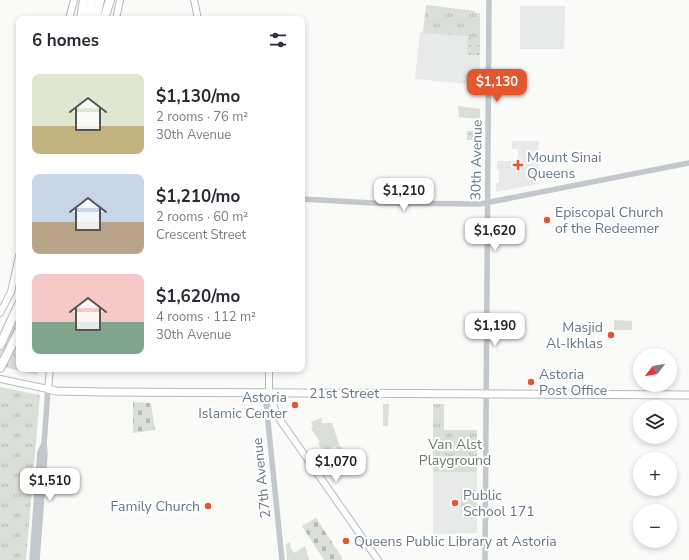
<!DOCTYPE html>
<meta charset="utf-8">
<style>
body{margin:0;font-family:"Nunito Sans",sans-serif;background:#f7f7f7;color:#2b2b33;height:100vh;display:flex;flex-direction:column;font-size:15px;white-space:nowrap}
*{box-sizing:border-box;margin:0}
p{font-size:13px;color:#7c7c81}
.icon{flex:none;width:22px;height:22px;fill:none;stroke:currentColor;stroke-width:2;stroke-linecap:round;stroke-linejoin:round}
.map{position:relative;flex:1;overflow:hidden}
.drawer{position:absolute;left:16px;top:16px;width:289px;height:356px;display:flex;flex-direction:column;background:#fff;border-radius:8px;box-shadow:0 2px 6px #0003}
.drawer>*{flex:none}
.needle{width:26px;rotate:239deg}
.controls{position:absolute;left:633px;top:348px;display:grid;gap:8px}
.controls a{display:grid;place-items:center;width:44px;height:44px;border-radius:50%;background:#fff;box-shadow:0 2px 6px #0003;font-size:20px}
.price{position:absolute;translate:-50% -34px;padding:0 9px;border-radius:8px;background:#fff;color:#222;font-size:13px;line-height:26px;filter:drop-shadow(0 1px 2px #0008)}
.price::after{content:'';position:absolute;left:50%;top:24px;width:12px;height:9px;margin-left:-6px;background:inherit;clip-path:polygon(0 0,100% 0,50% 100%)}
.price.selected{background:#e4572e;color:#fff}
ul{padding:0;list-style:none}
li{display:flex;align-items:center;gap:12px;height:100px;padding:0 16px}
li span{display:grid;place-items:center;flex:none;width:112px;height:80px;border-radius:8px;color:#555}
li>.icon{margin-inline-start:auto}
span .icon{width:48px;height:48px;fill:#fffc;stroke-width:1}
li b{font-size:17px}
h2{display:flex;justify-content:space-between;align-items:center;height:48px;padding:0 16px;font-size:17px}
.map>svg:first-child{display:block}
.built{fill:#e8e9e9}
.grass{fill:#dadfd7}
.cemetery{fill:url(#cemetery-stones)}
.park{fill:url(#park-tufts)}
.garden{fill:url(#garden-dots)}
.lines{fill:none;stroke-linecap:round;stroke-linejoin:round}
.secondary-casing{stroke:#b3babf;stroke-width:8}
.primary-casing{stroke:#b5babe;stroke-width:9}
.motorway-casing{stroke:#b4b9bd;stroke-width:10}
.tertiary{stroke:#c3c8cc;stroke-width:5.5}
.secondary{stroke:#fff;stroke-width:6}
.primary{stroke:#fff;stroke-width:7}
.motorway{stroke:#fff;stroke-width:8}
.poi-dot{fill:#e4572e;stroke:#fff;stroke-width:1.5}
.labels{text-anchor:middle;stroke-width:4;stroke-linejoin:round;paint-order:stroke}
.poi-label{font-size:14px;fill:#657683;stroke:#fff;text-anchor:start}
.street-label{font-size:14px;fill:#657683;stroke:#fff}
.park-label{font-size:14px;fill:#687a64;stroke:#fff}
</style>
<div class="map">
<svg width="689" height="560" viewBox="0 0 689 560">
<defs>
<pattern id="cemetery-stones" width="16" height="16" patternUnits="userSpaceOnUse"><rect width="16" height="16" fill="#dadfd7"/><path d="M2 7V4a2 2 0 0 1 4 0v3zM10 15v-3a2 2 0 0 1 4 0v3z" fill="#b4b9b4"/></pattern>
<pattern id="park-tufts" width="24" height="20" patternUnits="userSpaceOnUse"><rect width="24" height="20" fill="#dadfd7"/><path d="M3 7l-1-3M5 7V3M7 7l1-3M15 17l-1-3M17 17v-4M19 17l1-3" fill="none" stroke="#b4b9b4"/></pattern>
<pattern id="garden-dots" width="8" height="8" patternUnits="userSpaceOnUse"><rect width="8" height="8" fill="#dadfd7"/><path d="M2 2h.1M6 6h.1" fill="none" stroke="#b4b9b4" stroke-width="1.8" stroke-linecap="round"/></pattern>
</defs>
<rect width="100%" height="100%" fill="#fafaf8"/>
<g class="built">
<path d="M 520,6 L 565,6 L 564,49 L 520,49 Z"/>
<path d="M 420,32 L 468,36 L 467,55 L 480,55 L 480,85 L 415,79 Z"/>
<path d="M 512,141 L 539,141 L 538,184 L 496,192 L 496,183 L 499,183 L 499,170 L 497,169 L 497,161 L 518,161 L 518,149 L 512,149 Z"/>
<path d="M 433,454 L 477,454 L 477,533 L 433,534 Z"/>
</g>
<g class="grass">
<path d="M 458,106 L 480,109 L 480,119 L 459,117 Z"/>
<path d="M 614,320 L 632,321 L 632,330 L 614,330 Z"/>
<path d="M 383,404 L 389,404 L 388,426 L 383,426 Z"/>
<path d="M 322,418 L 322,423 L 332,423 L 340,447 L 342,447 L 342,453 L 331,460 L 328,456 L 337,449 L 335,446 L 326,451 L 323,447 L 321,448 L 318,443 L 320,442 L 311,429 L 313,426 L 311,422 Z"/>
<path d="M 290,542 L 291,549 L 294,553 L 305,546 L 309,560 L 287,560 L 286,544 Z"/>
</g>
<g class="cemetery">
<path d="M 133,402 L 151,403 L 155,430 L 133,433 Z"/>
<path d="M 316,518 L 343,559 L 340,560 L 324,560 L 302,526 Z"/>
</g>
<g class="park">
<path d="M 426,5 L 475,11 L 476,13 L 480,13 L 480,55 L 467,55 L 468,36 L 423,33 Z"/>
<path d="M 19,306 L 19,369 L 37,369 L 37,375 L 0,366 L 0,338 Z"/>
<path d="M 0,387 L 40,395 L 26,560 L 0,560 Z"/>
<path d="M 433,404 L 444,404 L 444,430 L 477,430 L 477,472 L 433,472 Z"/>
<path d="M 461,489 L 476,490 L 476,517 L 461,517 Z"/>
</g>
<g class="garden">
<path d="M 468,36 L 472,39 L 471,53 L 477,53 L 478,38 L 480,39 L 480,55 L 467,55 Z"/>
<path d="M 479,128 L 481,128 L 481,140 L 467,140 L 467,131 L 479,131 Z"/>
<path d="M 450,445 L 450,450 L 452,452 L 457,451 L 460,446 L 462,448 L 461,454 L 435,454 L 434,452 L 445,452 Z"/>
<path d="M 466,448 L 476,448 L 476,454 L 463,454 Z"/>
</g>
<g class="lines">
<defs>
<g id="secondary">
<path d="M 194,0 L 198,19"/>
<path d="M 69,19 L 74,0"/>
<path d="M 116,19 L 120,0"/>
<path d="M 0,313 L 11,292 L 19,256"/>
<path d="M 269,369 L 269,393 L 278,417 L 378,560"/>
<path d="M 0,379 L 48,389 L 50,369"/>
</g>
<path id="primary" d="M 48,389 L 56,391 L 102,392 L 689,395"/>
<g id="motorway">
<path d="M 81,19 L 84,0"/>
<path d="M 88,19 L 92,0"/>
<path d="M 96,19 L 100,0"/>
<path d="M 104,19 L 110,0"/>
<path d="M 0,345 L 19,304"/>
<path d="M 0,368 L 19,331"/>
</g>
</defs>
<use href="#secondary" class="secondary-casing"/>
<use href="#primary" class="primary-casing"/>
<use href="#motorway" class="motorway-casing"/>
<g class="tertiary">
<path d="M 302,199 L 373,203 L 480,204 L 689,163"/>
<path d="M 269,393 L 266,402 L 282,560"/>
<path d="M 32,560 L 40,452 L 44,444"/>
<path d="M 37,560 L 45,454 L 44,444 L 48,389"/>
<path d="M 485,560 L 489,0"/>
</g>
<use href="#secondary" class="secondary"/>
<use href="#primary" class="primary"/>
<use href="#motorway" class="motorway"/>
</g>
<g class="poi-dot">
<path d="M516 159h4v4h4v4h-4v4h-4v-4h-4v-4h4z"/>
<circle cx="547" cy="220" r="4"/>
<circle cx="611" cy="335" r="4"/>
<circle cx="531" cy="382" r="4"/>
<circle cx="295" cy="405" r="4"/>
<circle cx="455" cy="503" r="4"/>
<circle cx="208" cy="506" r="4"/>
<circle cx="346" cy="541" r="4"/>
</g>
<g class="labels">
<g class="poi-label">
<text x="527" y="162">Mount Sinai<tspan x="527" dy="16">Queens</tspan></text>
<text x="555" y="217">Episcopal Church<tspan x="555" dy="16">of the Redeemer</tspan></text>
<text x="603" y="332" text-anchor="end">Masjid<tspan x="603" dy="16">Al-Ikhlas</tspan></text>
<text x="539" y="379">Astoria<tspan x="539" dy="16">Post Office</tspan></text>
<text x="287" y="402" text-anchor="end">Astoria<tspan x="287" dy="16">Islamic Center</tspan></text>
<text x="463" y="500">Public<tspan x="463" dy="16">School 171</tspan></text>
<text x="200" y="511" text-anchor="end">Family Church</text>
<text x="354" y="546">Queens Public Library at Astoria</text>
</g>
<g class="street-label">
<text transform="translate(476 160) rotate(-89)" y="5">30th Avenue</text>
<text x="344" y="398">21st Street</text>
<text transform="translate(261 478) rotate(-96)" y="5">27th Avenue</text>
</g>
<g class="park-label">
<text x="455" y="449">Van Alst<tspan x="455" dy="16">Playground</tspan></text>
</g>
</g>
</svg>
<div class="controls">
<a><svg class="needle" viewBox="-14 -14 28 28"><path d="M0-13l5 13h-10z" fill="#e53935"/><path d="M0 13l5-13h-10z" fill="#7c7c81"/></svg></a>
<a><svg class="icon" aria-label="layers" viewBox="0 0 24 24"><path d="M12 4l9 5-9 5-9-5zM3 14l9 5 9-5"/></svg></a>
<a>+</a>
<a>−</a>
</div>
<b class="price selected" style="left:497px;top:103px">$1,130</b>
<b class="price" style="left:404px;top:212px">$1,210</b>
<b class="price" style="left:495px;top:252px">$1,620</b>
<b class="price" style="left:495px;top:347px">$1,190</b>
<b class="price" style="left:336px;top:483px">$1,070</b>
<b class="price" style="left:50px;top:502px">$1,510</b>
<section class="drawer">
<h2>6 homes<svg class="icon" aria-label="filters" viewBox="0 0 24 24"><path d="M4 7h16M4 17h16"/><circle cx="9" cy="7" r="2"/><circle cx="15" cy="17" r="2"/></svg></h2>
<ul>
<li><span style="background:linear-gradient(#dfe7d0 65%,#c2b280 0)"><svg class="icon" aria-label="home" viewBox="0 0 24 24"><path d="M3 11l9-7 9 7M6 9v11h12V9"/></svg></span><div><b>$1,130/mo</b><p>2 rooms · 76 m²</p><p>30th Avenue</p></div></li>
<li><span style="background:linear-gradient(#c9d6e8 60%,#b9a48a 0)"><svg class="icon" aria-label="home" viewBox="0 0 24 24"><path d="M3 11l9-7 9 7M6 9v11h12V9"/></svg></span><div><b>$1,210/mo</b><p>2 rooms · 60 m²</p><p>Crescent Street</p></div></li>
<li><span style="background:linear-gradient(#f6c9c9 60%,#7fa58c 0)"><svg class="icon" aria-label="home" viewBox="0 0 24 24"><path d="M3 11l9-7 9 7M6 9v11h12V9"/></svg></span><div><b>$1,620/mo</b><p>4 rooms · 112 m²</p><p>30th Avenue</p></div></li>
</ul>
</section>
</div>
